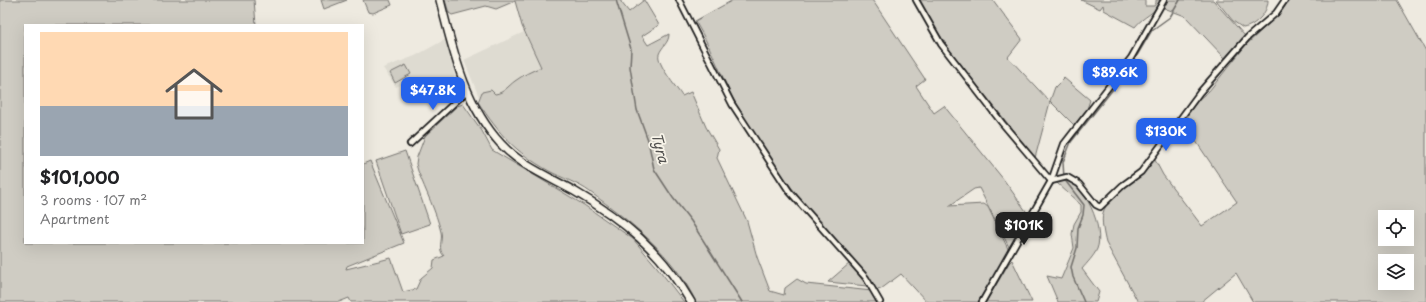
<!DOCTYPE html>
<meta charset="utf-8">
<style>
body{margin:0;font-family:"Playpen Sans",sans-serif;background:#f2f2f2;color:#202124;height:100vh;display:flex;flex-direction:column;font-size:15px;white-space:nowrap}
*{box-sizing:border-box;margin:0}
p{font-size:13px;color:#757577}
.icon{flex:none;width:22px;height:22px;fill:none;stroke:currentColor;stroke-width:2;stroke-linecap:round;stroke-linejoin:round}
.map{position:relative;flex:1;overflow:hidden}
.sheet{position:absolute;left:24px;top:24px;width:340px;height:220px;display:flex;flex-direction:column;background:#fff;border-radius:0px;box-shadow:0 4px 16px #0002}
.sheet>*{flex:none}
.fabs{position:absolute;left:1378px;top:210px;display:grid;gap:8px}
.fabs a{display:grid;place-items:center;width:36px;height:36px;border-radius:0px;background:#fff;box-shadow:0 4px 16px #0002;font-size:20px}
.price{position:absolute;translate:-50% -34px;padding:0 9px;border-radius:8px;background:#2563eb;color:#fff;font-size:13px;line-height:26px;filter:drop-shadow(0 1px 2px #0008)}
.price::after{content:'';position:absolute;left:50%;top:24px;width:12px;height:9px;margin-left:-6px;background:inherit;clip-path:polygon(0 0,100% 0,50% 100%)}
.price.selected{background:#222;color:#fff}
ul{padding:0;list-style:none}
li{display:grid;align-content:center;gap:8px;height:212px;padding:0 16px}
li+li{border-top:1px solid #e0e0e0}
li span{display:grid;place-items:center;height:124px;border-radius:0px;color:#555}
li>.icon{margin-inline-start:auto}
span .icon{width:72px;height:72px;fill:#fffc;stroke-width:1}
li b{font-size:17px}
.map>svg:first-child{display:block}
.built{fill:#dedbd1}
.green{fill:#cfccc3;stroke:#767470;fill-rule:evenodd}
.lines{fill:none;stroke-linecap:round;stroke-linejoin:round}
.stream{stroke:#6f6d69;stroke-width:1.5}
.street-casing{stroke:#1c1c1c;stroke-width:8}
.secondary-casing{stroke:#1c1c1c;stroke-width:10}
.street{stroke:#f7f3e8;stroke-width:4.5}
.secondary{stroke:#f7f3e8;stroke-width:7}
.labels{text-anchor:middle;stroke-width:3.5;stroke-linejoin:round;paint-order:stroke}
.water-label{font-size:14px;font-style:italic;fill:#535250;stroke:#f7f3e8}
</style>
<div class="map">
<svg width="1426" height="302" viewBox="0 0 1426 302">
<rect width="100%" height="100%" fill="#eeeae0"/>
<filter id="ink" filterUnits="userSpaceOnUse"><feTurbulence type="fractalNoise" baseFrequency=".025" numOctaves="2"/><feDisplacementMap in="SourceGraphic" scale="8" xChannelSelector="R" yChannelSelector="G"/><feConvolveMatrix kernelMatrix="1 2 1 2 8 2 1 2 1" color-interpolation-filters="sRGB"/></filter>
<g filter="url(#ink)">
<g class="built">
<path d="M 524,32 L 541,67 L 522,76 L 505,90 L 497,94 L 495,94 L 491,90 L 482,92 L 479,97 L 464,60 Z"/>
<path d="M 446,39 L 455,77 L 415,97 L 408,81 L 396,87 L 383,68 L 415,56 Z"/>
</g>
<g class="green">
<path d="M 0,0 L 254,0 L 256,25 L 25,25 L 25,243 L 363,243 L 363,164 L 370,161 L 404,243 L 347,266 L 346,269 L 391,258 L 403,292 L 416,289 L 421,278 L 433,268 L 434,260 L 444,256 C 437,249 443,240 441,232 C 436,211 426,192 418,171 L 416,164 L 417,157 L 425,136 L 457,106 L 463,104 L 482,131 L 492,150 L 584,205 L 633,239 L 657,267 L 684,302 L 351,302 L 349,298 L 339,302 L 0,302 Z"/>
<path d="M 321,0 L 347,0 L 324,9 Z"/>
<path d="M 363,0 L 390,0 L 392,5 L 373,13 L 368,12 Z"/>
<path d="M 445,0 L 621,0 L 621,2 L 629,12 L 644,0 L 659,25 L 642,36 L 648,45 L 669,34 C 669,43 662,46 659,54 C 656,63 677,88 682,96 L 691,92 L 706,127 L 719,149 L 717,158 L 747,221 L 757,257 L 770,291 L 784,295 L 785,288 L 797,279 L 806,284 L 872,291 L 878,302 L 696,302 C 674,255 631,222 590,192 C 578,183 562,178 549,171 C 514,151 500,135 478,102 L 482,92 L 491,90 L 495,94 C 504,93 508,86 515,81 C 523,75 532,71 541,67 L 522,26 L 515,1 L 496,9 L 486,6 L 452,15 L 449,13 Z"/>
<path d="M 733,0 L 872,0 L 875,4 L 925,79 L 916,86 L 934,113 L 944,106 L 1004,180 L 1028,214 L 1010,249 L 979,188 L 974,189 L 949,206 L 984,204 L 988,207 L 1009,251 L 978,302 L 927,302 L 901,274 L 881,289 L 877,290 C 853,258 825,229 800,199 C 781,174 763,148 746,121 C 725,89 715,53 695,21 Z"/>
<path d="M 917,0 L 993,0 L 1022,39 L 1008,57 L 1050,102 L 1035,158 L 951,52 Z"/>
<path d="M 1081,0 L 1145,0 L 1145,6 L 1154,6 L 1156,3 L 1156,0 L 1162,0 C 1157,13 1143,16 1135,27 L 1104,10 L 1103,5 L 1100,9 Z"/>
<path d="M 1168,0 L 1213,0 L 1245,36 L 1225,58 L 1185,16 L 1164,8 Z"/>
<path d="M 1216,0 L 1268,0 C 1268,13 1255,26 1243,28 L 1233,21 Z"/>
<path d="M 1289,0 L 1397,0 L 1426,51 L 1426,302 L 1253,302 L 1236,273 L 1201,302 L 1138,302 L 1106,243 C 1104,235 1101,221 1103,213 C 1108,195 1130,185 1143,174 C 1147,170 1151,165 1155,160 L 1163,175 L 1202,226 L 1237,202 L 1187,128 L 1188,114 L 1199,99 L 1209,91 L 1246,45 L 1282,11 ZM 1385,217 L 1407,217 L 1407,239 L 1385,239 ZM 1385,261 L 1407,261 L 1407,283 L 1385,283 Z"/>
<path d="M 406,65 L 411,74 L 395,83 L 390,73 Z"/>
<path d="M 1064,78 L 1090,100 L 1087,109 L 1074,125 L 1050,101 L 1055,87 Z"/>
<path d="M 405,151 L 430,224 L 401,234 L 376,161 Z"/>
<path d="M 1063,180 C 1085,181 1105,230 1097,249 C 1094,256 1087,263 1082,269 L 1099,292 L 1096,302 L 1058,302 L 1047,276 L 1061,279 L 1074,248 L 1072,234 L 1074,224 L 1081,212 L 1081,205 L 1057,183 Z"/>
<path d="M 1012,260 L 1032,302 L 986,302 L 1009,263 Z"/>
<path d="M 850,263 L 867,286 L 828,282 Z"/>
</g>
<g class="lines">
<g class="stream">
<path d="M 616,0 L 631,49 L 630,67 L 637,110 L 648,140 L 654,169 L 673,198 L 691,221 L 742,302"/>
<path d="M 1084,302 L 1073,277 L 1071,267 L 1077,248 L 1078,228 L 1083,215 L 1084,205 L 1064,179 L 1063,162 L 1071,142 L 1129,69 L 1152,30 L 1170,17 L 1180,0"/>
</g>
<defs>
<g id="street">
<path d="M 679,0 L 732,104 L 789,191 L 866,278 L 880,302"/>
<path d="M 916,0 L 941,44 L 1002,123 L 1051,181"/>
<path d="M 410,144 L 467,91"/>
<path d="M 1051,181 L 1067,177 L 1079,184 L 1096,205 L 1100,207 L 1123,185 L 1141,172 L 1200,92 L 1248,37 L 1276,13 L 1285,0"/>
<path d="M 982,302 L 1051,181 L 1064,144 L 1131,58 L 1164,0"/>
</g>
<path id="secondary" d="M 440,0 C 453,50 464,104 501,144 C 520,165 549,177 574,191 C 624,220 661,251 691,302"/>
</defs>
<use href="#street" class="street-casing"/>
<use href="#secondary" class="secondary-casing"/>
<use href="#street" class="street"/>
<use href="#secondary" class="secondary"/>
</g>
</g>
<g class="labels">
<g class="water-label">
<text transform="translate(660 148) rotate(75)" y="5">Tyra</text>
</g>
</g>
</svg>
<div class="fabs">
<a><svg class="icon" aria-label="locate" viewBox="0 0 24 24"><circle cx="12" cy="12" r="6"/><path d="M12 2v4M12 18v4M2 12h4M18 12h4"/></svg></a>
<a><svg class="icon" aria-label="layers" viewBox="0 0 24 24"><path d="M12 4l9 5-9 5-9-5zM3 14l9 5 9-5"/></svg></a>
</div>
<b class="price" style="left:1115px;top:93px">$89.6K</b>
<b class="price" style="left:433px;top:111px">$47.8K</b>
<b class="price" style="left:1166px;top:152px">$130K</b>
<b class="price selected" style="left:1024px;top:246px">$101K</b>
<section class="sheet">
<ul>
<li><span style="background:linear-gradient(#ffd9b3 60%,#9aa5b1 0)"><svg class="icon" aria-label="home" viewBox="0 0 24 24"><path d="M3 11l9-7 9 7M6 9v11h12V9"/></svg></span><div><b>$101,000</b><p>3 rooms · 107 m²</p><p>Apartment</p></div></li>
</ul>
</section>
</div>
